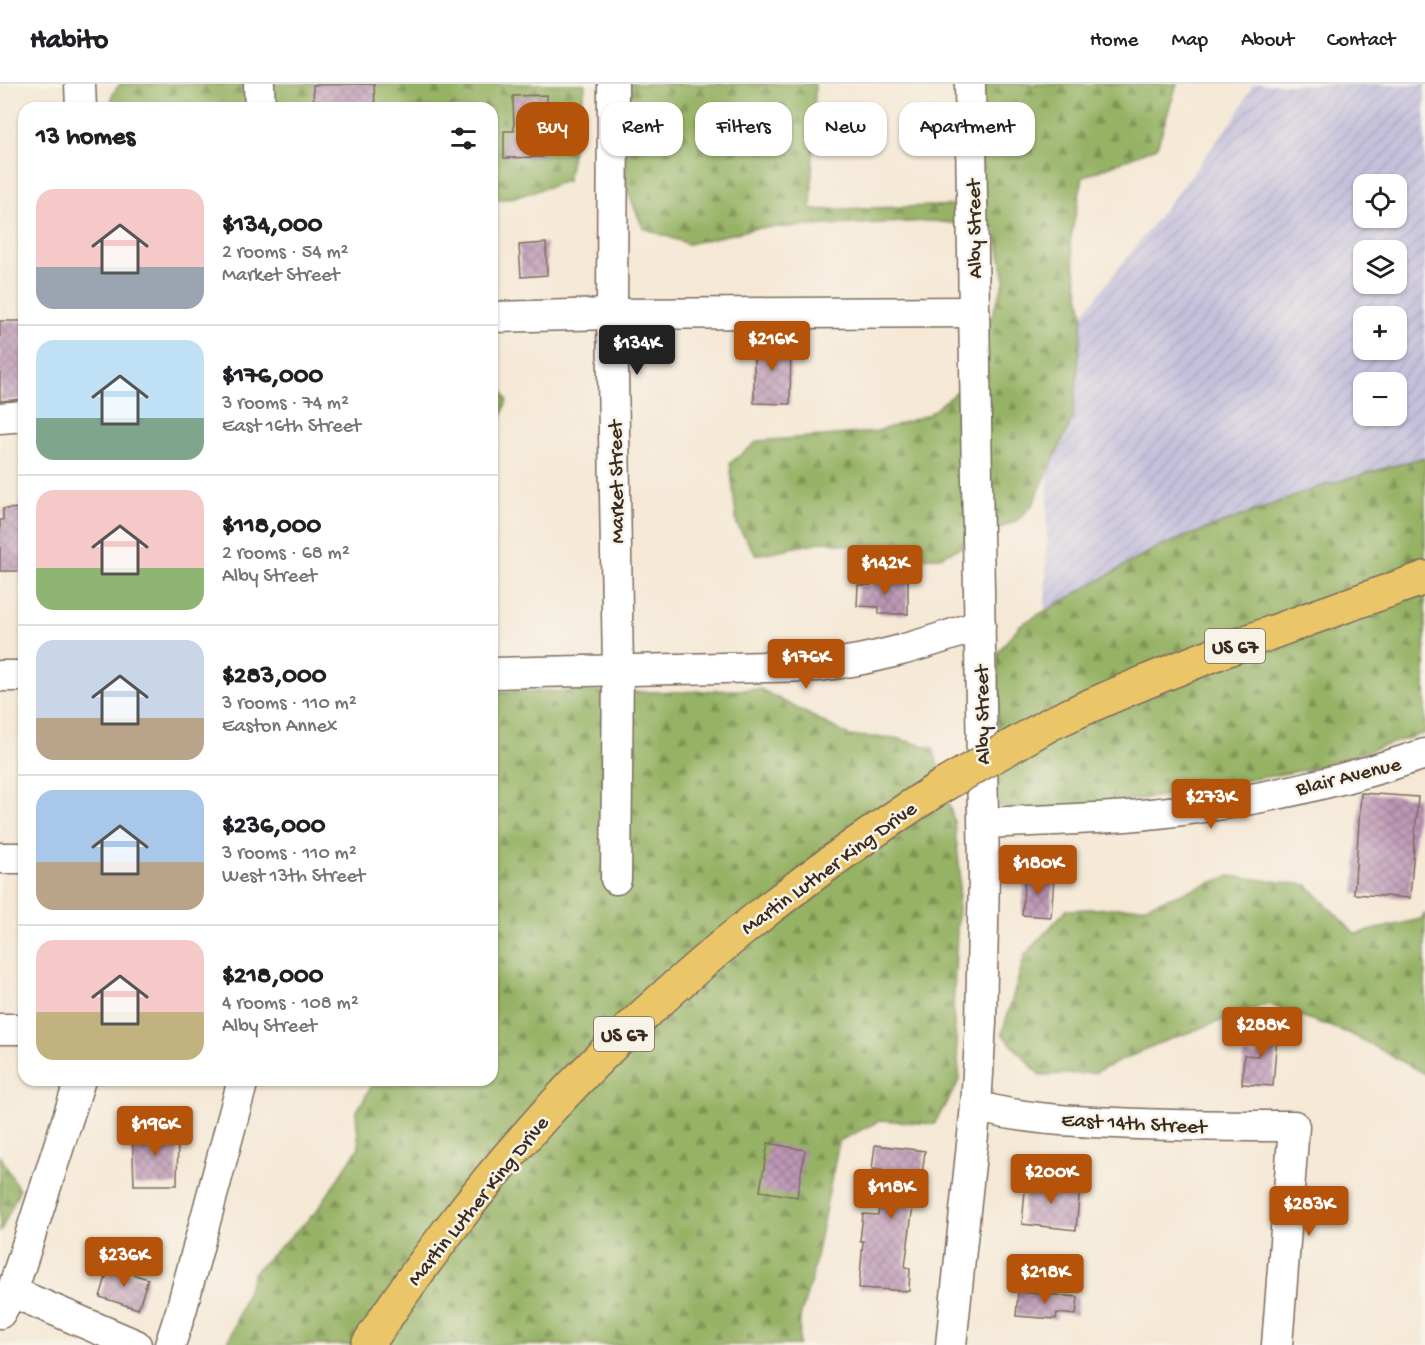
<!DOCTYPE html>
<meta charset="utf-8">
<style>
body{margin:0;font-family:"Gochi Hand",sans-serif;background:#f2f2f2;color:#202124;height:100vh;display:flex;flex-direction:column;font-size:22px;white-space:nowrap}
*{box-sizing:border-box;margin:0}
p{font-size:20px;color:#757577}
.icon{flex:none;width:33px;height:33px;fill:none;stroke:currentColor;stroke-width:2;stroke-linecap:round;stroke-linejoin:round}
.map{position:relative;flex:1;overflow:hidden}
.sheet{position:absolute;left:18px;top:18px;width:480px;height:984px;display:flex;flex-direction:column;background:#fff;border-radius:18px;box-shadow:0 2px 4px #0004}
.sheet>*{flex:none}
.banner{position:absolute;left:516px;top:18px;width:570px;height:54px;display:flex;gap:12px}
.controls{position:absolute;left:1353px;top:90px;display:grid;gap:12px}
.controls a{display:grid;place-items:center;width:54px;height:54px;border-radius:12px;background:#fff;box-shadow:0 2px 4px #0004;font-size:30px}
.price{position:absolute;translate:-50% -51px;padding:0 14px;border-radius:6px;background:#b45309;color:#fff;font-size:20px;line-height:39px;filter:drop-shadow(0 2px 3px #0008)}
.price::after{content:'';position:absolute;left:50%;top:36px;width:18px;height:14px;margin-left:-9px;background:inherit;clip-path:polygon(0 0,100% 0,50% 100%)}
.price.active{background:#222;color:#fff}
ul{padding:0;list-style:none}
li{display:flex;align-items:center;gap:18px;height:150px;padding:0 18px}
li+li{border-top:2px solid #e0e0e0}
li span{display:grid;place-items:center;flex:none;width:168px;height:120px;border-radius:18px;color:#555}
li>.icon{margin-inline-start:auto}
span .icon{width:72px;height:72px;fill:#fffc;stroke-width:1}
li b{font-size:26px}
h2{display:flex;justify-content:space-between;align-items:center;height:72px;padding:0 18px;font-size:26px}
.tag{padding:0 21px;border-radius:18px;background:#fff;box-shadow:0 2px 4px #0004;font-size:21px;line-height:54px}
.tag.active{background:#b45309;color:#fff}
header{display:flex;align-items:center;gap:36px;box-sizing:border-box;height:84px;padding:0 30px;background:#fff;border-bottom:2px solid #e0e0e0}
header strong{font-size:28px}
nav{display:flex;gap:33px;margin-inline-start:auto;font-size:21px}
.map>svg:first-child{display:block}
.industrial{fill:url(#industrial-furrows);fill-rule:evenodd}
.forest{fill:url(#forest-firs);stroke:#686e42;stroke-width:1.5}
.building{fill:url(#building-cross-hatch)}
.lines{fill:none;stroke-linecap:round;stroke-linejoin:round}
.minor-casing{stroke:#7c6c5e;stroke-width:33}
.highway-casing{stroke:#7c6c5e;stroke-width:36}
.minor{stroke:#fff;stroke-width:30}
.highway{stroke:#ebc669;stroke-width:33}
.highway-bridge-casing{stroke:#7c6c5e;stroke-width:36;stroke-linecap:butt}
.highway-bridge{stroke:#ebc669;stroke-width:33}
.labels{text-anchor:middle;stroke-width:5;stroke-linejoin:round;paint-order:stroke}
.shield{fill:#f7f3e8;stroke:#73665b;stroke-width:1.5}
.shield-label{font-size:20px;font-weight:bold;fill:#3b2a1e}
.street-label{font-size:21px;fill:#3b2a1e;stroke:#f7f3e8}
</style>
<header>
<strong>Habito</strong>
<nav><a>Home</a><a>Map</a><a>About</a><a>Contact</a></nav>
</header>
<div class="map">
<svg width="1425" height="1261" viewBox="0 0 1425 1261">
<defs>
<pattern id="industrial-furrows" width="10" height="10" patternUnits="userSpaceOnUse" patternTransform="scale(1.5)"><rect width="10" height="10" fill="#c4c0db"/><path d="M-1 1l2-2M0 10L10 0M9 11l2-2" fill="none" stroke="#a9a5bc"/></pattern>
<pattern id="forest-firs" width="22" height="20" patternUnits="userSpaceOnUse" patternTransform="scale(1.5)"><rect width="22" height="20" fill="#96b265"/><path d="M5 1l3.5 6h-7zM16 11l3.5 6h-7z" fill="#7c9153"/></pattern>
<pattern id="building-cross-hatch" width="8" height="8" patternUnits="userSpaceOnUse" patternTransform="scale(1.5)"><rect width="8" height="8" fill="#bd97b6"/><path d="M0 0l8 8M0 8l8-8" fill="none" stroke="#9b7b93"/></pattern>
</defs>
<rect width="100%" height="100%" fill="#f7f3e8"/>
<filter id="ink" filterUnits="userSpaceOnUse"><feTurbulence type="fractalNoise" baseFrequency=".0167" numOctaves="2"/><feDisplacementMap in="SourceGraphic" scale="12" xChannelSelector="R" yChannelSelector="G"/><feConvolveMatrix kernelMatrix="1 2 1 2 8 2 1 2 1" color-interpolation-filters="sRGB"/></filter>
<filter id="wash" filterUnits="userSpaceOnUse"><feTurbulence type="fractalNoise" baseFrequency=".008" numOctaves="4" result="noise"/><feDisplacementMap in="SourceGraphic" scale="24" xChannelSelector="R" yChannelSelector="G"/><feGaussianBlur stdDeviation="1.35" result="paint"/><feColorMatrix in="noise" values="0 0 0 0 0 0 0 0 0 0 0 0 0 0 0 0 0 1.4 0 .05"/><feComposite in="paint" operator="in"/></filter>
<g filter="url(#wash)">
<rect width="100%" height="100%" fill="#f5e8d5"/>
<path class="industrial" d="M 1253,0 L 1425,0 L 1425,424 L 1044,570 L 1051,272 L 1238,30 ZM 1364,100 L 1396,100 L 1396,134 L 1364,134 ZM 1364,166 L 1396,166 L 1396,200 L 1364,200 ZM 1364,232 L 1396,232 L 1396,266 L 1364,266 ZM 1364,298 L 1396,298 L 1396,332 L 1364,332 Z"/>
<g class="forest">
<path d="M 120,0 L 585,0 L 585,3 L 567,97 L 520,112 L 492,117 L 492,24 L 111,24 L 112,11 Z"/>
<path d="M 629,0 L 815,0 L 811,126 L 964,121 L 961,0 L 1177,0 L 1157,63 L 1083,93 L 1070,157 L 1083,232 L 1073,333 L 1033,420 L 1018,436 L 940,473 L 909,474 L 826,457 L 756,471 L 737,441 L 730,379 L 758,357 L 874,348 L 928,331 L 966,300 L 1005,196 L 995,144 L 933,137 L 757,144 L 688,160 L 643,144 L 625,101 Z"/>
<path d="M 492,287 L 507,316 L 501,334 L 492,339 Z"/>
<path d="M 1425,373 L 1425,649 L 1310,685 L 1149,714 L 1029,728 L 997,722 L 998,568 L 1020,541 L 1156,464 L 1322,402 Z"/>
<path d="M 760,605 L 850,652 L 895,654 L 933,664 L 954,738 L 960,787 L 953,927 L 960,996 L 934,1040 L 881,1036 L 839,1057 L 812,1193 L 800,1233 L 799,1261 L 227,1261 L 254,1188 L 316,1128 L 359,1063 L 356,1029 L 375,996 L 492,996 L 492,607 L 677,608 Z"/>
<path d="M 1230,792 L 1307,801 L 1355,850 L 1421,835 L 1425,830 L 1425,990 L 1351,950 L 1267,920 L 1157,960 L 1094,989 L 1040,991 L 1002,950 L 1025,871 L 1066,826 L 1142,823 Z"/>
<path d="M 0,1071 L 19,1106 L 0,1149 Z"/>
</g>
<g id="blocks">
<g class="building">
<path d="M 374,0 L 375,24 L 314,24 L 313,1 Z"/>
<path d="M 547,11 L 548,66 L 543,67 L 543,73 L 504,74 L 504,47 L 514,47 L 513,12 Z"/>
<path d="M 546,159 L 547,191 L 521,193 L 519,161 Z"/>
<path d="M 0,237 L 24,237 L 24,315 L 0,317 Z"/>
<path d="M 754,256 L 791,257 L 790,320 L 754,319 Z"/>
<path d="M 24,424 L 24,487 L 0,487 L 0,436 L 3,436 L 3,425 Z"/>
<path d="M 871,495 L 908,496 L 908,530 L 879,530 L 879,523 L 857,522 L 858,501 L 871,501 Z"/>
<path d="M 1361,709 L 1418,713 L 1410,814 L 1354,810 Z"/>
<path d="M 1025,791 L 1054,794 L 1051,833 L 1022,831 Z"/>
<path d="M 1261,937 L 1278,938 L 1273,1002 L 1242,1000 L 1244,971 L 1258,972 Z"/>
<path d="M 168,1043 L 169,1052 L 178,1052 L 177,1101 L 134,1101 L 132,1044 Z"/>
<path d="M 768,1059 L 805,1066 L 797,1113 L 760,1107 Z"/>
<path d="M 875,1061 L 925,1067 L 920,1106 L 915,1105 L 905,1183 L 910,1184 L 909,1207 L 859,1204 L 863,1157 L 860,1157 L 863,1130 L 878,1131 L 883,1086 L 872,1085 Z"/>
<path d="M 1026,1096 L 1080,1102 L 1076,1146 L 1022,1140 Z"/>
<path d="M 109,1183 L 148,1195 L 138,1225 L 100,1213 Z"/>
<path d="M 1018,1208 L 1078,1213 L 1076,1231 L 1057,1229 L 1056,1235 L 1016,1232 Z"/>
</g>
</g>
</g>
<g filter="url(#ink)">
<use href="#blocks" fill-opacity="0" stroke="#7c6c5e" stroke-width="1.5"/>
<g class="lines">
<defs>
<g id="minor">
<path d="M 80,0 L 81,24"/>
<path d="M 259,0 L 260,24"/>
<path d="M 613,0 L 612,230 L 618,586 L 616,795"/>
<path d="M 492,233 L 612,230 L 974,228"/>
<path d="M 0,334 L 24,332"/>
<path d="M 492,589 L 818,582 C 875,576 925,560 980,541"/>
<path d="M 0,592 L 24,592"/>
<path d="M 984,739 C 1050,736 1118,735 1184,726 C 1265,715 1347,696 1425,670"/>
<path d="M 0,774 L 24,774"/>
<path d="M 0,945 L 24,945"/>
<path d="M 976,1022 C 1021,1035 1069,1037 1116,1039 C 1175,1042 1234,1042 1294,1042 L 1277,1261"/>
<path d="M 12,1208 L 136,1261"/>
<path d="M 0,1229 L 12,1208 L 80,996"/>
<path d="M 170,1261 L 181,1227 L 243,996"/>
<path d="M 951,1261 L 976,1022 L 981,939 L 984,789 L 970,0"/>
</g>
<g id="highway">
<path d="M 1050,640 C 1172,583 1298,538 1425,494"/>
<path d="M 368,1261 C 392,1222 419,1186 446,1150 C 583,968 751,825 942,702"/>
</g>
</defs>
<use href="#minor" class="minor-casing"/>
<use href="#highway" class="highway-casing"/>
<use href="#minor" class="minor"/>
<use href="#highway" class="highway"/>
<defs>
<path id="highway-bridge" d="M 942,702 L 1050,640"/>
</defs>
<use href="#highway-bridge" class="highway-bridge-casing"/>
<use href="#highway-bridge" class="highway-bridge"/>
</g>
</g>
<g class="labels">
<g class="shield">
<rect x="1205" y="545" width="60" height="34" rx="4.5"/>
<rect x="594" y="933" width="60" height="34" rx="4.5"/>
</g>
<g class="shield-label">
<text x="1235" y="569">US 67</text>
<text x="624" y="957">US 67</text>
</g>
<g class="street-label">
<text transform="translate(973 145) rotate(-91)" y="7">Alby Street</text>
<text transform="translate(615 398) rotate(-91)" y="7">Market Street</text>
<text transform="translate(981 631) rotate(-91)" y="7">Alby Street</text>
<text transform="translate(1348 691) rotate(-14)" y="7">Blair Avenue</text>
<text transform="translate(828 783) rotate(-36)" y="7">Martin Luther King Drive</text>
<text transform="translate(1134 1038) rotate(3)" y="7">East 14th Street</text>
<text transform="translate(477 1116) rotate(-51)" y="7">Martin Luther King Drive</text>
</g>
</g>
</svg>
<div class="controls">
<a><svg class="icon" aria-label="locate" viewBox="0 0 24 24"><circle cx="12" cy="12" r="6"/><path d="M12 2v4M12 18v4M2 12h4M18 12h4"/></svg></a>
<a><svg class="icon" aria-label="layers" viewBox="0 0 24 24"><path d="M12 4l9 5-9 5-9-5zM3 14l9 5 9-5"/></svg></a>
<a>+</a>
<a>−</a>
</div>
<b class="price" style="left:772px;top:288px">$216K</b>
<b class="price active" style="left:637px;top:292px">$134K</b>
<b class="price" style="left:885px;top:512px">$142K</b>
<b class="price" style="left:806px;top:606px">$176K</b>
<b class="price" style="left:1211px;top:746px">$273K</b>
<b class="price" style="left:1038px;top:812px">$180K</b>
<b class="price" style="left:1262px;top:974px">$288K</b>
<b class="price" style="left:155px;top:1073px">$196K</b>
<b class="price" style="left:1051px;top:1121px">$200K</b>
<b class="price" style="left:891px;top:1136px">$118K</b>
<b class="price" style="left:1309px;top:1153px">$283K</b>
<b class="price" style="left:124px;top:1204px">$236K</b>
<b class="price" style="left:1045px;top:1221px">$218K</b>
<div class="banner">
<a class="tag active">Buy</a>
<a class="tag">Rent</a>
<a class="tag">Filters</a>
<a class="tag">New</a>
<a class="tag">Apartment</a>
</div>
<section class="sheet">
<h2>13 homes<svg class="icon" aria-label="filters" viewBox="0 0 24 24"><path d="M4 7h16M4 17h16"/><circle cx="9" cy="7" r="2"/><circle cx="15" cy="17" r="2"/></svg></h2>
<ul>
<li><span style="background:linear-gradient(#f6c9c9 65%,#9aa5b1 0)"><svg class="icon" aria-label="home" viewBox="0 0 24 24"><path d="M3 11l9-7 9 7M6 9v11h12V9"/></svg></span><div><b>$134,000</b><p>2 rooms · 54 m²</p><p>Market Street</p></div></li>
<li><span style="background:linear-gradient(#bfe0f5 65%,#7fa58c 0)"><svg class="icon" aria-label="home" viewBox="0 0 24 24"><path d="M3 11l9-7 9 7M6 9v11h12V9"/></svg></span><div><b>$176,000</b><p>3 rooms · 74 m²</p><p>East 16th Street</p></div></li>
<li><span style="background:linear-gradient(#f6c9c9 65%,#8fb573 0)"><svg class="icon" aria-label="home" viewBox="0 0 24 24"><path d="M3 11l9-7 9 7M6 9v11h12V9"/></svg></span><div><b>$118,000</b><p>2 rooms · 68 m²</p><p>Alby Street</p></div></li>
<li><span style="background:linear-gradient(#c9d6e8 65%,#b9a48a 0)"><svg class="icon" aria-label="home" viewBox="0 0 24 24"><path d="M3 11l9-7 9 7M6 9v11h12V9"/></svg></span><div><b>$283,000</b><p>3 rooms · 110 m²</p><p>Easton Annex</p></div></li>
<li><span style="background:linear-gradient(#a9c7e8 60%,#b9a48a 0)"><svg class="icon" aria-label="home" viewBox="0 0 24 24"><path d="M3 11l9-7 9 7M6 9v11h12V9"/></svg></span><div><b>$236,000</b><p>3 rooms · 110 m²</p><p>West 13th Street</p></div></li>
<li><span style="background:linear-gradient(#f6c9c9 60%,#c2b280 0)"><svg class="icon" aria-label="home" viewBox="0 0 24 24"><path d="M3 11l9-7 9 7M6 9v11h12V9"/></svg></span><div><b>$218,000</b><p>4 rooms · 108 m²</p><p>Alby Street</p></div></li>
</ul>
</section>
</div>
